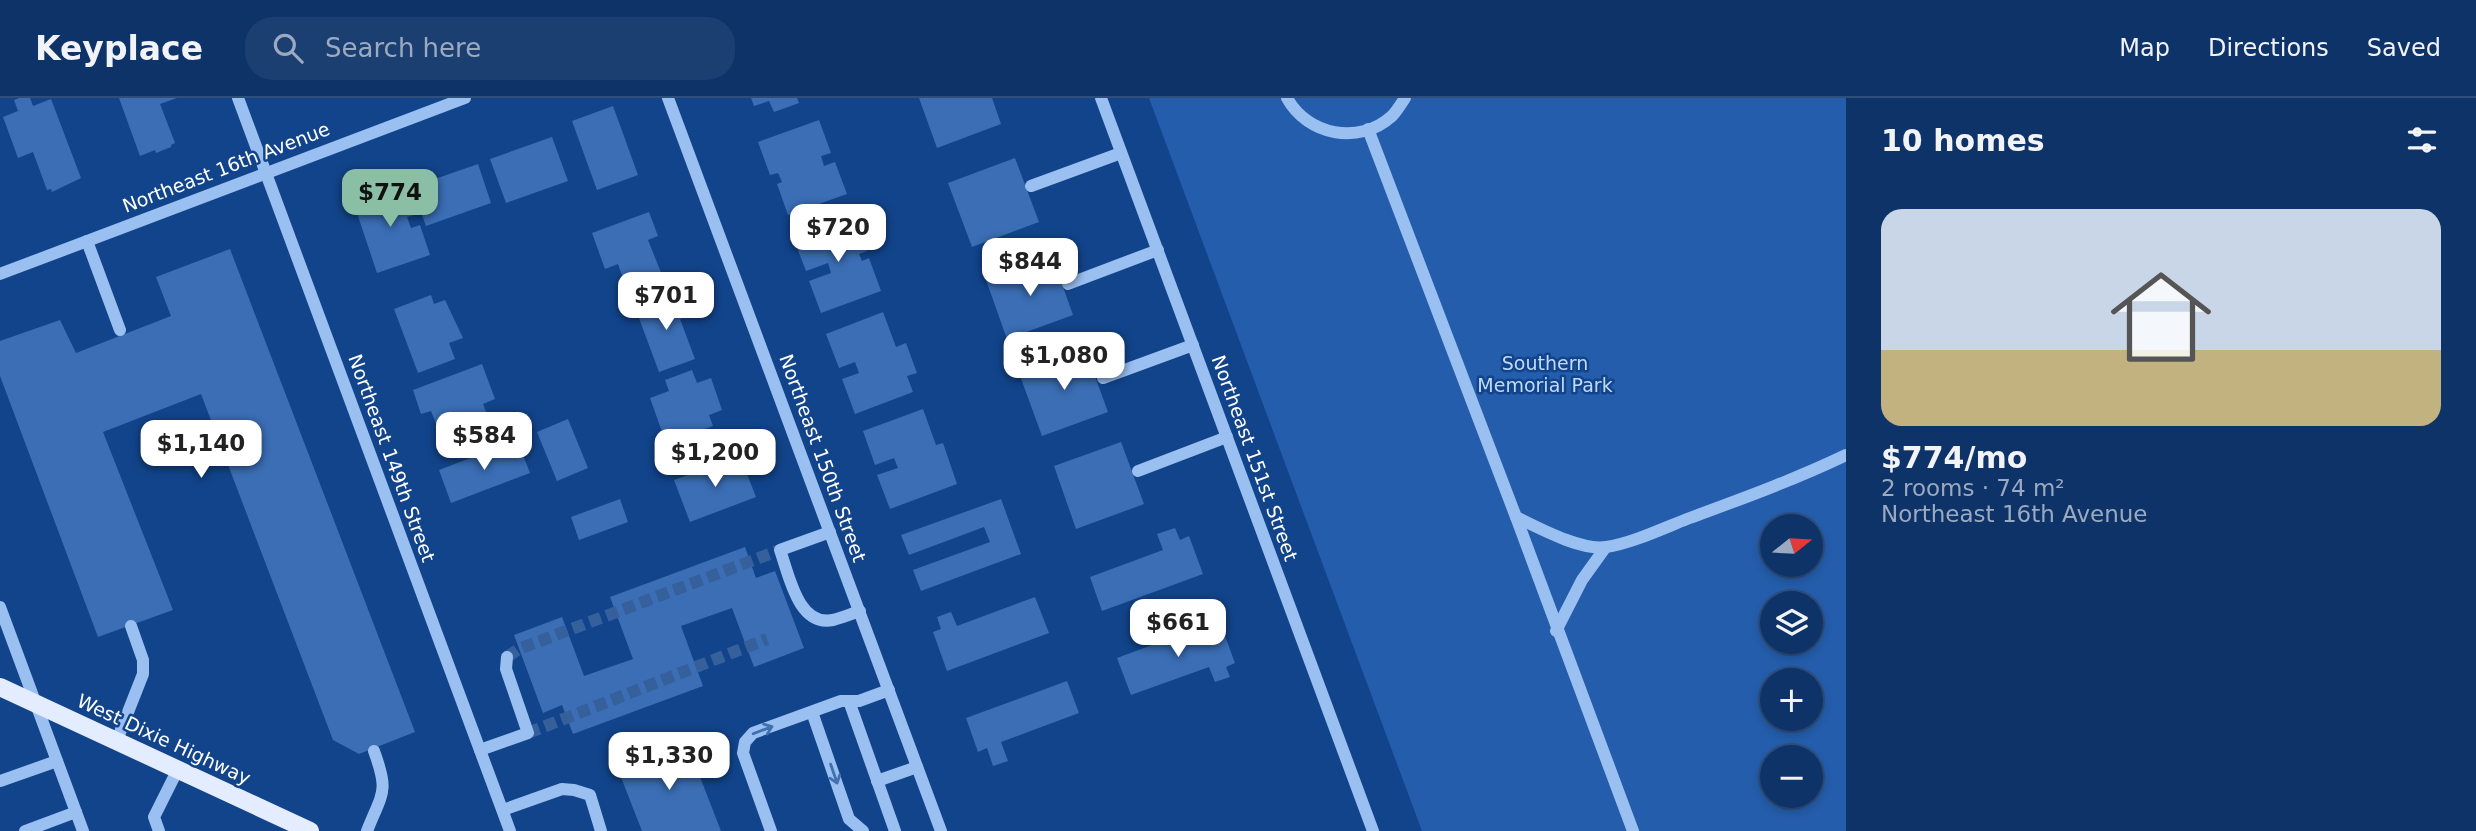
<!DOCTYPE html>
<meta charset="utf-8">
<style>
body{margin:0;font-family:"DejaVu Sans",sans-serif;background:#1c3f71;color:#f1f3f6;height:100vh;display:flex;flex-direction:column;font-size:26px;white-space:nowrap}
*{box-sizing:border-box;margin:0}
p{font-size:23px;color:#9baac0}
.icon{flex:none;width:38px;height:38px;fill:none;stroke:currentColor;stroke-width:2;stroke-linecap:round;stroke-linejoin:round}
.map{position:relative;flex:1;overflow:hidden}
.side{display:flex;flex-direction:column;background:#0e3368;width:630px}
.side>*{flex:none}
.needle{width:46px;rotate:72deg}
.fabs{position:absolute;left:1760px;top:416px;display:grid;gap:14px}
.fabs a{display:grid;place-items:center;width:63px;height:63px;border-radius:50%;background:#0e3368;box-shadow:0 4px 10px #0003,0 0 0 2px #2e4e7c;font-size:35px}
.price{position:absolute;translate:-50% -60px;padding:0 16px;border-radius:14px;background:#fff;color:#222;font-size:23px;line-height:46px;filter:drop-shadow(0 2px 4px #0008)}
.price::after{content:'';position:absolute;left:50%;top:42px;width:21px;height:16px;margin-left:-10px;background:inherit;clip-path:polygon(0 0,100% 0,50% 100%)}
.price.active{background:#8abfa5;color:#111}
ul{padding:0;list-style:none}
li{display:grid;align-content:center;gap:14px;height:371px;padding:0 35px}
li+li{border-top:2px solid #2e4e7c}
li span{display:grid;place-items:center;height:217px;border-radius:21px;color:#555}
li>.icon{margin-inline-start:auto}
span .icon{width:126px;height:126px;fill:#fffc;stroke-width:1}
li b{font-size:30px}
h2{display:flex;justify-content:space-between;align-items:center;height:84px;padding:0 35px;font-size:30px}
header{display:flex;align-items:center;gap:42px;box-sizing:border-box;height:98px;padding:0 35px;background:#0e3368;border-bottom:2px solid #2e4e7c}
header strong{font-size:33px}
nav{display:flex;gap:38px;margin-inline-start:auto;font-size:24px}
.search{width:490px;height:63px;background:#1c3f71;display:flex;align-items:center;gap:18px;box-sizing:border-box;padding:0 24px;border-radius:28px;color:#9baac0;font-size:26px}
main{display:flex;flex:1;min-height:0}
.map>svg:first-child{display:block}
.green{fill:#245dab;fill-rule:evenodd}
.building{fill:#3b6eb5}
.lines{fill:none;stroke-linecap:round;stroke-linejoin:round}
.minor-tunnel{stroke:#36609c;stroke-width:12;stroke-dasharray:12 6;stroke-linecap:butt}
.minor{stroke:#9abff1;stroke-width:12}
.major{stroke:#e4edff;stroke-width:18}
.oneway{stroke:#426faf}
.labels{text-anchor:middle;stroke-width:5;stroke-linejoin:round;paint-order:stroke}
.street-label{font-size:19px;fill:#fff;stroke:#12448b}
.park-label{font-size:19px;fill:#c0dafc;stroke:#12448b}
</style>
<header>
<strong>Keyplace</strong>
<div class="search"><svg class="icon" aria-label="search" viewBox="0 0 24 24"><circle cx="10" cy="10" r="6"/><path d="M15 15l6 6"/></svg>Search here</div>
<nav><a>Map</a><a>Directions</a><a>Saved</a></nav>
</header>
<main>
<div class="map">
<svg width="1846" height="733" viewBox="0 0 1846 733">
<rect width="100%" height="100%" fill="#12448b"/>
<path class="green" d="M 1149,0 L 1846,0 L 1846,733 L 1422,733 ZM 1773,429 L 1811,429 L 1811,467 L 1773,467 ZM 1773,506 L 1811,506 L 1811,544 L 1773,544 ZM 1773,583 L 1811,583 L 1811,621 L 1773,621 ZM 1773,660 L 1811,660 L 1811,698 L 1773,698 Z"/>
<g class="building">
<path d="M 19,0 L 30,0 L 33,8 L 51,1 L 81,80 L 52,94 L 51,91 L 47,92 L 33,54 L 18,60 L 3,19 L 18,13 L 14,2 Z"/>
<path d="M 119,0 L 177,0 L 160,6 L 175,45 L 171,47 L 171,49 L 156,55 L 155,52 L 140,58 Z"/>
<path d="M 751,0 L 797,0 L 799,5 L 774,14 L 769,3 L 754,8 Z"/>
<path d="M 919,0 L 992,0 L 1001,26 L 937,50 Z"/>
<path d="M 613,8 L 638,77 L 597,92 L 572,23 Z"/>
<path d="M 819,22 L 831,55 L 821,58 L 824,68 L 835,64 L 847,96 L 788,117 L 777,86 L 782,84 L 778,75 L 770,77 L 758,44 Z"/>
<path d="M 552,39 L 568,83 L 506,105 L 490,61 Z"/>
<path d="M 1015,60 L 1039,124 L 972,149 L 948,85 Z"/>
<path d="M 478,66 L 491,105 L 426,128 L 412,89 Z"/>
<path d="M 403,86 L 414,117 L 407,119 L 411,130 L 420,127 L 430,157 L 377,175 L 353,103 Z"/>
<path d="M 649,114 L 658,138 L 648,142 L 664,182 L 628,195 L 618,166 L 605,171 L 592,135 Z"/>
<path d="M 854,117 L 867,153 L 859,156 L 862,163 L 869,160 L 881,193 L 821,215 L 809,183 L 831,175 L 828,165 L 806,173 L 793,139 Z"/>
<path d="M 230,151 L 415,634 L 359,656 L 333,642 L 201,296 L 103,334 L 173,512 L 98,539 L 0,278 L 0,243 L 60,222 L 76,255 L 171,218 L 156,179 Z"/>
<path d="M 1052,158 L 1073,217 L 1007,241 L 986,182 Z"/>
<path d="M 679,196 L 688,218 L 680,221 L 695,261 L 659,274 L 636,212 Z"/>
<path d="M 431,197 L 434,206 L 445,202 L 463,240 L 449,245 L 455,261 L 418,275 L 394,211 Z"/>
<path d="M 883,214 L 896,249 L 906,245 L 917,275 L 907,278 L 913,294 L 855,316 L 842,281 L 859,275 L 855,264 L 839,270 L 826,236 Z"/>
<path d="M 1085,251 L 1108,314 L 1042,338 L 1019,275 Z"/>
<path d="M 482,266 L 495,301 L 483,306 L 492,329 L 480,333 L 484,343 L 473,347 L 472,344 L 447,354 L 431,313 L 421,316 L 413,292 Z"/>
<path d="M 692,272 L 697,285 L 711,280 L 722,312 L 709,317 L 713,328 L 666,345 L 650,300 L 669,293 L 665,282 Z"/>
<path d="M 923,311 L 936,347 L 943,345 L 957,386 L 890,411 L 877,377 L 898,370 L 894,360 L 875,367 L 863,333 Z"/>
<path d="M 568,321 L 588,370 L 557,383 L 537,334 Z"/>
<path d="M 517,342 L 530,375 L 451,405 L 439,372 Z"/>
<path d="M 1121,344 L 1144,406 L 1076,431 L 1054,368 Z"/>
<path d="M 740,358 L 756,399 L 690,424 L 674,382 Z"/>
<path d="M 620,401 L 628,424 L 579,442 L 571,419 Z"/>
<path d="M 1001,401 L 1021,456 L 921,493 L 913,472 L 990,444 L 984,429 L 909,457 L 901,437 Z"/>
<path d="M 1175,430 L 1180,442 L 1189,438 L 1203,476 L 1102,513 L 1090,479 L 1163,452 L 1157,436 Z"/>
<path d="M 745,449 L 756,480 L 775,473 L 804,550 L 754,569 L 732,510 L 681,528 L 703,588 L 573,636 L 562,607 L 543,615 L 514,537 L 562,519 L 584,578 L 633,561 L 610,499 Z"/>
<path d="M 1035,499 L 1049,535 L 947,573 L 933,534 L 941,531 L 937,519 L 951,514 L 957,528 Z"/>
<path d="M 1219,522 L 1235,565 L 1226,569 L 1230,579 L 1215,584 L 1209,569 L 1131,597 L 1117,560 Z"/>
<path d="M 1067,583 L 1079,615 L 1001,644 L 1008,663 L 993,668 L 987,650 L 978,654 L 966,620 Z"/>
<path d="M 686,643 L 721,733 L 642,733 L 617,669 Z"/>
</g>
<g class="lines">
<g class="minor-tunnel">
<path d="M 507,559 L 519,551 L 780,452"/>
<path d="M 528,635 L 767,541"/>
</g>
<g class="minor">
<path d="M 238,0 L 510,733"/>
<path d="M 668,0 L 941,733"/>
<path d="M 1101,0 L 1373,733"/>
<path d="M 1287,0 C 1307,37 1359,48 1392,18 C 1397,13 1401,6 1405,0"/>
<path d="M 1368,31 L 1516,419 C 1539,430 1581,453 1606,449 C 1630,446 1664,430 1687,421 C 1741,401 1794,382 1846,357"/>
<path d="M 1031,88 L 1121,55"/>
<path d="M 87,143 L 120,232"/>
<path d="M 0,176 L 465,0"/>
<path d="M 1068,186 L 1158,152"/>
<path d="M 1103,280 L 1193,247"/>
<path d="M 1138,373 L 1227,339"/>
<path d="M 1516,419 L 1633,733"/>
<path d="M 830,434 L 780,452 C 789,477 798,529 833,522 C 842,520 851,516 860,513"/>
<path d="M 0,509 L 83,733"/>
<path d="M 1556,533 L 1582,482 L 1605,450"/>
<path d="M 849,603 L 895,733"/>
<path d="M 812,614 L 849,721 L 863,733"/>
<path d="M 117,642 L 143,576 L 143,562 L 131,528"/>
<path d="M 480,652 L 528,635 L 506,571 L 507,559"/>
<path d="M 0,683 L 57,663"/>
<path d="M 877,683 L 917,669"/>
<path d="M 503,712 L 562,691 L 574,692 L 590,697 L 601,733"/>
<path d="M 25,733 L 76,714"/>
<path d="M 159,733 L 154,719 L 178,671"/>
<path d="M 367,733 C 383,693 389,694 374,653"/>
<path d="M 771,733 L 743,655 L 745,644 L 753,635 L 841,603 L 859,603 L 889,592"/>
</g>
<path class="major" d="M 0,589 L 310,733"/>
</g>
<defs><path id="oneway-shaft" d="M-6 0H5M1.5-3L5.5 0L1.5 3" fill="none" stroke-width="1.6" stroke-linecap="round" stroke-linejoin="round" transform="scale(1.75)"/></defs>
<g class="oneway">
<use href="#oneway-shaft" transform="translate(763 632) rotate(-21)"/>
<use href="#oneway-shaft" transform="translate(834 676) rotate(71)"/>
</g>
<g class="labels">
<g class="street-label">
<text transform="translate(226 69) rotate(-21)" y="7">Northeast 16th Avenue</text>
<text transform="translate(392 360) rotate(70)" y="7">Northeast 149th Street</text>
<text transform="translate(823 360) rotate(70)" y="7">Northeast 150th Street</text>
<text transform="translate(1255 360) rotate(70)" y="7">Northeast 151st Street</text>
<text transform="translate(164 641) rotate(25)" y="7">West Dixie Highway</text>
</g>
<g class="park-label">
<text x="1545" y="272">Southern<tspan x="1545" dy="22">Memorial Park</tspan></text>
</g>
</g>
</svg>
<div class="fabs">
<a><svg class="needle" viewBox="-14 -14 28 28"><path d="M0-13l5 13h-10z" fill="#e53935"/><path d="M0 13l5-13h-10z" fill="#9baac0"/></svg></a>
<a><svg class="icon" aria-label="layers" viewBox="0 0 24 24"><path d="M12 4l9 5-9 5-9-5zM3 14l9 5 9-5"/></svg></a>
<a>+</a>
<a>−</a>
</div>
<b class="price active" style="left:390px;top:131px">$774</b>
<b class="price" style="left:838px;top:166px">$720</b>
<b class="price" style="left:1030px;top:200px">$844</b>
<b class="price" style="left:666px;top:234px">$701</b>
<b class="price" style="left:1064px;top:294px">$1,080</b>
<b class="price" style="left:484px;top:374px">$584</b>
<b class="price" style="left:201px;top:382px">$1,140</b>
<b class="price" style="left:715px;top:391px">$1,200</b>
<b class="price" style="left:1178px;top:561px">$661</b>
<b class="price" style="left:669px;top:694px">$1,330</b>
</div>
<section class="side">
<h2>10 homes<svg class="icon" aria-label="filters" viewBox="0 0 24 24"><path d="M4 7h16M4 17h16"/><circle cx="9" cy="7" r="2"/><circle cx="15" cy="17" r="2"/></svg></h2>
<ul>
<li><span style="background:linear-gradient(#c9d6e8 65%,#c2b280 0)"><svg class="icon" aria-label="home" viewBox="0 0 24 24"><path d="M3 11l9-7 9 7M6 9v11h12V9"/></svg></span><div><b>$774/mo</b><p>2 rooms · 74 m²</p><p>Northeast 16th Avenue</p></div></li>
</ul>
</section>
</main>
